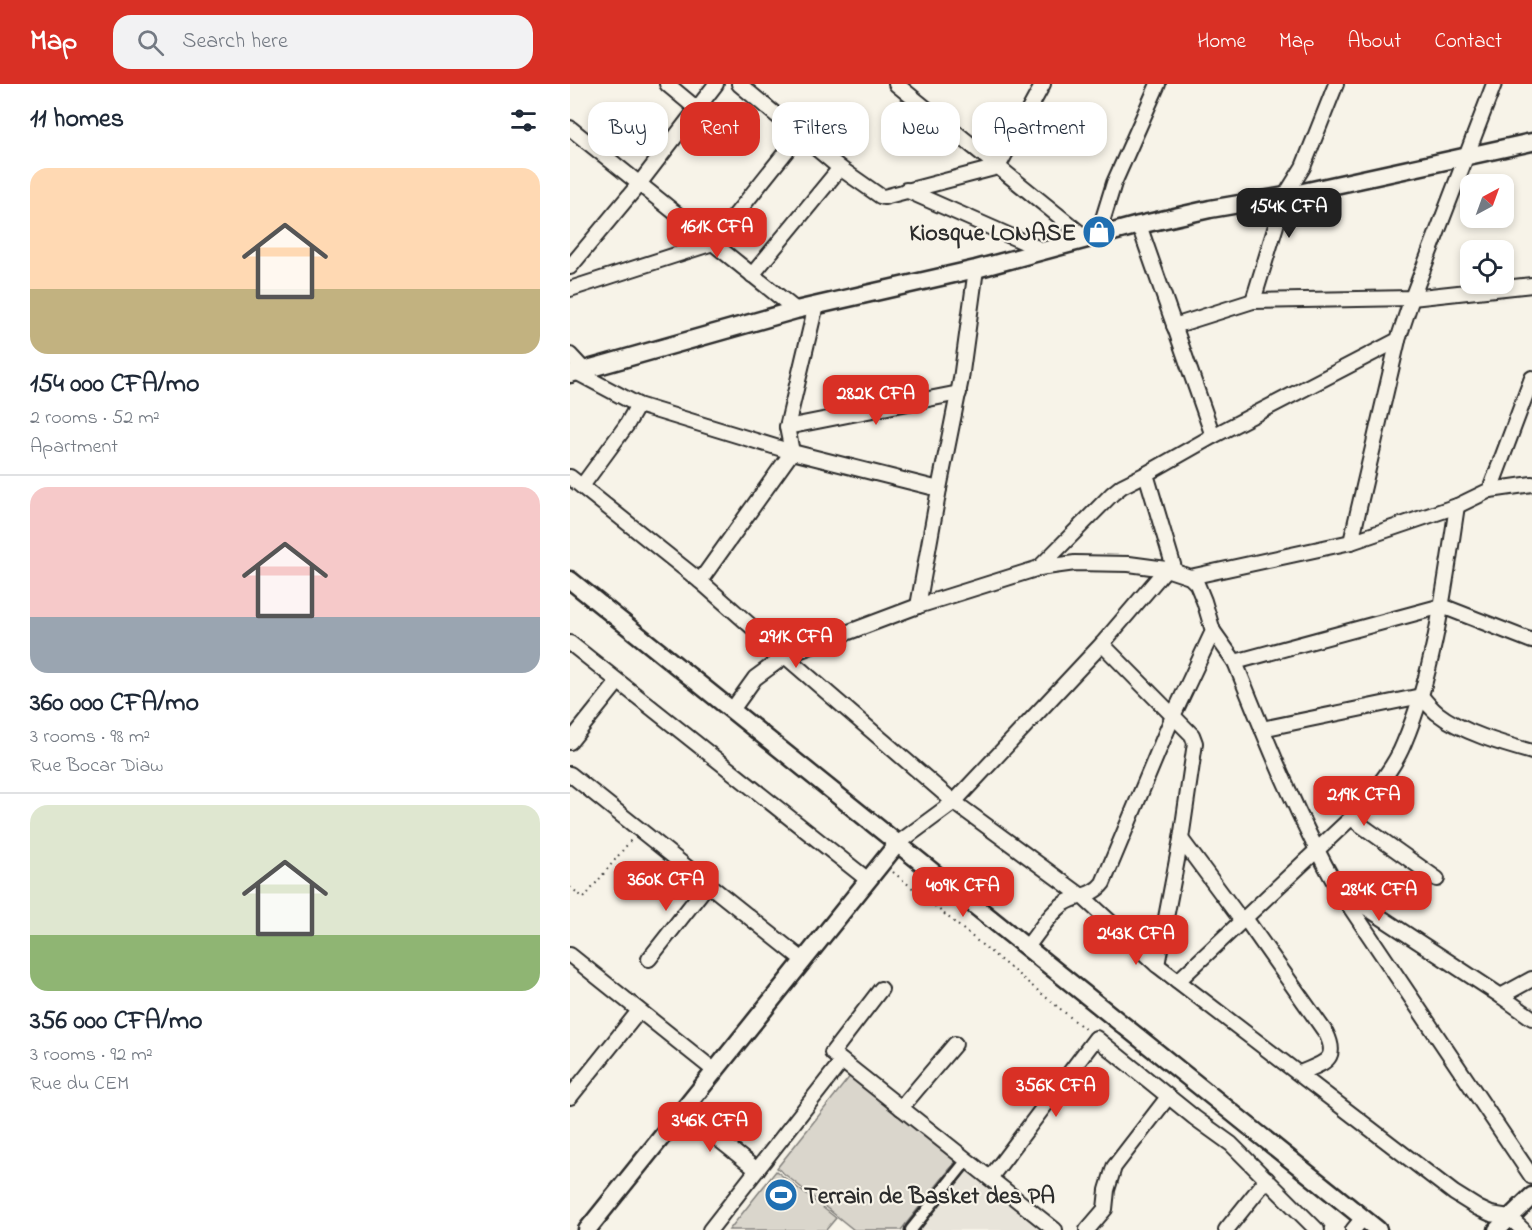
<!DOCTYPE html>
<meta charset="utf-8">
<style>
body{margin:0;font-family:"Indie Flower",sans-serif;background:#f2f2f3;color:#1f2937;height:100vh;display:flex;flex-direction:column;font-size:22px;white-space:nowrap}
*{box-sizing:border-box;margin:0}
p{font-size:20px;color:#747a83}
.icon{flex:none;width:33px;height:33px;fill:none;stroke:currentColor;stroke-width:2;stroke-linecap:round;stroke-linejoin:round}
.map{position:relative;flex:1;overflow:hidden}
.drawer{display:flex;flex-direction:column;background:#fff;width:570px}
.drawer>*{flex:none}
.hud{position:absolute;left:18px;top:18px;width:570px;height:54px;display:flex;gap:12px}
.needle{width:39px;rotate:41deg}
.tools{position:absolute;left:890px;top:90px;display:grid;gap:12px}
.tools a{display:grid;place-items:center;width:54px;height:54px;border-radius:12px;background:#fff;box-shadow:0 3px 9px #0003;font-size:30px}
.price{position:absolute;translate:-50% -51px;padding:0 14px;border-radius:12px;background:#d93025;color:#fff;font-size:20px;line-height:39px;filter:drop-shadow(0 2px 3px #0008)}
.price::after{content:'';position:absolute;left:50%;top:36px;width:18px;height:14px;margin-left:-9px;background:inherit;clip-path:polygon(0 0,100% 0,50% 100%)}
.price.selected{background:#222;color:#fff}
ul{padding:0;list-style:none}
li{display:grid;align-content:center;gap:12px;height:318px;padding:0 30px}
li+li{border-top:2px solid #e0e1e3}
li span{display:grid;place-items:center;height:186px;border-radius:18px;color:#555}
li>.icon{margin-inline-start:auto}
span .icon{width:108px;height:108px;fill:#fffc;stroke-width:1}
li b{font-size:26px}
h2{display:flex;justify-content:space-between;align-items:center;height:72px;padding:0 30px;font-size:26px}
.chip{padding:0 21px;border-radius:18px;background:#fff;box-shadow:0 3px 9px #0003;font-size:21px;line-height:54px}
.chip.selected{background:#d93025;color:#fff}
header{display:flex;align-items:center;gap:36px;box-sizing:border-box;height:84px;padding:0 30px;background:#d93025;color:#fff}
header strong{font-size:28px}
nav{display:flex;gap:33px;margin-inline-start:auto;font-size:21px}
.search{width:420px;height:54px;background:#f2f2f3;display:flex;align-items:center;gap:15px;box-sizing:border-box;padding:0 21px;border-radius:18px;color:#747a83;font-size:22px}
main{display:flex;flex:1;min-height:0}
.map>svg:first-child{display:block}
.built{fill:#e8e4da}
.green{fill:#dad6cc;stroke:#82807c;stroke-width:1.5}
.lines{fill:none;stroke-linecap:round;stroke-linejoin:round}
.pedestrian-casing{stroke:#2b2b2b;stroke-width:15}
.minor-casing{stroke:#2b2b2b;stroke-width:18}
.tertiary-casing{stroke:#2b2b2b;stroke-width:21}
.path{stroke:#2b2b2b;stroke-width:2;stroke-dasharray:1.5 4.5;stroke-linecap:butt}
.pedestrian{stroke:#f7f3e8;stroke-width:10}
.minor{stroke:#f7f3e8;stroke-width:14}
.tertiary{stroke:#f7f3e8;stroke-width:16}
.labels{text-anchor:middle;stroke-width:4.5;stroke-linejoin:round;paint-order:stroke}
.poi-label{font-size:24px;font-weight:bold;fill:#2b2b2b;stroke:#f7f3e8;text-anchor:end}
</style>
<header>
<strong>Map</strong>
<div class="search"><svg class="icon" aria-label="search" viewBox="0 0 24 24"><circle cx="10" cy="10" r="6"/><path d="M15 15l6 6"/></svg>Search here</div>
<nav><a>Home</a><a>Map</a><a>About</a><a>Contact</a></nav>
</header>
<main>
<section class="drawer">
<h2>11 homes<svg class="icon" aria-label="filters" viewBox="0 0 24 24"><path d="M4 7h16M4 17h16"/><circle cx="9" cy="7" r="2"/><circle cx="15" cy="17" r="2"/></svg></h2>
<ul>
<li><span style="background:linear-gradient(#ffd9b3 65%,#c2b280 0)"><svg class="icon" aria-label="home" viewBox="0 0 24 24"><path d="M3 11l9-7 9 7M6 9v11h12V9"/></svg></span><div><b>154 000 CFA/mo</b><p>2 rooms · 52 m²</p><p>Apartment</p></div></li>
<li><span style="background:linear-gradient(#f6c9c9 70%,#9aa5b1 0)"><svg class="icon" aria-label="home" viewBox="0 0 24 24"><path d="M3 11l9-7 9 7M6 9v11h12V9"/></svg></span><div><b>360 000 CFA/mo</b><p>3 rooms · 98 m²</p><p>Rue Bocar Diaw</p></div></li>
<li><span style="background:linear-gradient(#dfe7d0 70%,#8fb573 0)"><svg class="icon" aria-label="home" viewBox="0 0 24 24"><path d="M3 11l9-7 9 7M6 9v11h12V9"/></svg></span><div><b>356 000 CFA/mo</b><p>3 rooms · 92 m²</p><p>Rue du CEM</p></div></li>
</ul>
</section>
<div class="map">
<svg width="962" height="1146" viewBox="0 0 962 1146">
<rect width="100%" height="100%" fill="#f7f3e8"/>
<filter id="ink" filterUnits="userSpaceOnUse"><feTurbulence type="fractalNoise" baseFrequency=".0167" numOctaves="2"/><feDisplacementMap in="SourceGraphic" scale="12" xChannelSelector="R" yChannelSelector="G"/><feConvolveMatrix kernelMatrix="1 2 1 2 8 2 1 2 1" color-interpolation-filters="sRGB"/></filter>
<g filter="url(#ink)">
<path class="built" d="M 397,1085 L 473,1146 L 349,1146 Z"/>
<g class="green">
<path d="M 281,991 L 387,1076 L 331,1146 L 284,1146 L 207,1084 Z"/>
<path d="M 206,1087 L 266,1134 L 256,1146 L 159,1146 Z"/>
</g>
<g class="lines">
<defs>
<path id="pedestrian" d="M 341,1146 L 397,1076"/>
<g id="minor">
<path d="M 97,0 L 127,25"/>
<path d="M 169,0 L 270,84 L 310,112 L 314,113 L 428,83 L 473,0"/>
<path d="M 326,0 L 516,154"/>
<path d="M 0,44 L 226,226"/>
<path d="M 336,106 L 472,166"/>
<path d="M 569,141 L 643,352 L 576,390 L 605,487"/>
<path d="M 528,151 L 544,99 L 588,0"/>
<path d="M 0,183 L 69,100 L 146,0"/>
<path d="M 182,191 L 270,84"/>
<path d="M 0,205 L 143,159 L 230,50"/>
<path d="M 683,217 L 715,112 L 733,83 L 766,0"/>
<path d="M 604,242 L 683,217 L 842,214 L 962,201"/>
<path d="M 0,271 L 14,286"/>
<path d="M 6,288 L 68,321 L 222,368 L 369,405 L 348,522"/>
<path d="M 217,343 L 389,309"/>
<path d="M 643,352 L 828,256 L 842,214 L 924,0"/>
<path d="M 0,393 L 130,497 L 222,368 L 217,343 L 246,221"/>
<path d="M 12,402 L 56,342 L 68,321"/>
<path d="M 369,405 L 391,295 L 406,185"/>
<path d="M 920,406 L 962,400"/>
<path d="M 781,458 L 828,256"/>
<path d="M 469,484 L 542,410 L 552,402 L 576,390"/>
<path d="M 620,493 L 781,458 L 887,422 L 920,406 L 962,294"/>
<path d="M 130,497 L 215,572 L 348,522 L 469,484 L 505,479 L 559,480 L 596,485 L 620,493 L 627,500 L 634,517 L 643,547 L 665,578 L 872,522 L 962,557"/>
<path d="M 0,559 L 298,796"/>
<path d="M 532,560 L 622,651 L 625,659 L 611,755 L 587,881"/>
<path d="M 665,578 C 696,655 727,733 768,805 L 962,1093"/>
<path d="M 162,626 L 185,594 L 215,572 L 384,718 L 513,813 L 587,881 L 884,1109 L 908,1124 L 921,1130 L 939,1133 L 953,1146"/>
<path d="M 692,645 L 851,612 C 856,618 861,624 867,629 C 891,648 933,660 962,668"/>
<path d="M 0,658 L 48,598"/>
<path d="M 0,690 L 233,876"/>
<path d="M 781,734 L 867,795"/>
<path d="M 611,755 L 672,837"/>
<path d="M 327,760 L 384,718 L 532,560 L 596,485"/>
<path d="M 774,809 L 931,912 L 962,934"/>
<path d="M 675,834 L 756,949 C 770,977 752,979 730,989"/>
<path d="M 457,863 C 469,848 480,829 495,819 C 508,811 523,812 533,799 L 603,632 L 643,547"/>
<path d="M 0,871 L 145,987"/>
<path d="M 79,875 L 138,800"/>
<path d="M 608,897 L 781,734 C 800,711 823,687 834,659 C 865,586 875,500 887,422"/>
<path d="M 311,905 L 262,969 L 485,1146"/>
<path d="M 931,912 L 962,895"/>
<path d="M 0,1013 L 69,927"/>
<path d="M 331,1024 L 385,960"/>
<path d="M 113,1027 L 187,1086"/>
<path d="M 420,1094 L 526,954 L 625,1034 L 661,1060 L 747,1146"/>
<path d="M 140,1146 L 272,977"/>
<path d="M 517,1146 L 535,1125 L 537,1106 L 544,1083 L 598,1013"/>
<path d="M 656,1146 L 697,1095"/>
<path d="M 783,1146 L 793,1134"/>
</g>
<g id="tertiary">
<path d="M 0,290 L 226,226 L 406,185 L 569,141 L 640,125 L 715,112 L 962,58"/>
<path d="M 0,496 L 808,1146"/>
<path d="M 17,1146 L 327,760"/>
<path d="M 927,1146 L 962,1112"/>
</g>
</defs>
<use href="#pedestrian" class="pedestrian-casing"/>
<use href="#minor" class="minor-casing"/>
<use href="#tertiary" class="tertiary-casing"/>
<g class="path">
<path d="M 323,788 L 516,946"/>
<path d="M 0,803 L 14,814 L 61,756"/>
</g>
<use href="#pedestrian" class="pedestrian"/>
<use href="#minor" class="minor"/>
<use href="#tertiary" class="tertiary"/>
</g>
</g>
<defs>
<symbol id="shop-disc" viewBox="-11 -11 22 22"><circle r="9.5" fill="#1f6fb2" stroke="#f7f3e8"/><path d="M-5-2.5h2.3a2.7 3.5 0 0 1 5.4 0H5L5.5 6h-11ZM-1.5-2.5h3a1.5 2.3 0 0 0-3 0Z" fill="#fff"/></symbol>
<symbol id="stadium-disc" viewBox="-11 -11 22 22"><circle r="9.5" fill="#1f6fb2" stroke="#f7f3e8"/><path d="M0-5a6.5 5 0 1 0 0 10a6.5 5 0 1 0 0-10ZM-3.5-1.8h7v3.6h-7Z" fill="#fff"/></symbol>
</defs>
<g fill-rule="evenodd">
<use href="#shop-disc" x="510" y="129" width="38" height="38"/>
<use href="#stadium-disc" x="192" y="1092" width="38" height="38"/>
</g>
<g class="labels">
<g class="poi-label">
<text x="506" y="156">Kiosque LONASE</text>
<text x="234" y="1119" text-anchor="start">Terrain de Basket des PA</text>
</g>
</g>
</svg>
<div class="tools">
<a><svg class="needle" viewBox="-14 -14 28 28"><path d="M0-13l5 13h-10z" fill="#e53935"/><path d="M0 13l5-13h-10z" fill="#747a83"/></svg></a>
<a><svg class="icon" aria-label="locate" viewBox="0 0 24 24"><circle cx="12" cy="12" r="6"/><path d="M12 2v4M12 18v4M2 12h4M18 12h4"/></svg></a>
</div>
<b class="price selected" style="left:719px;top:155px">154K CFA</b>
<b class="price" style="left:147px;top:175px">161K CFA</b>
<b class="price" style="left:306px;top:342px">282K CFA</b>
<b class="price" style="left:226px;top:585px">291K CFA</b>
<b class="price" style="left:794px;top:743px">219K CFA</b>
<b class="price" style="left:96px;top:828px">360K CFA</b>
<b class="price" style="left:393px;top:834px">409K CFA</b>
<b class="price" style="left:809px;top:838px">284K CFA</b>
<b class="price" style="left:566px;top:882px">243K CFA</b>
<b class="price" style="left:486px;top:1034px">356K CFA</b>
<b class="price" style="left:140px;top:1069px">346K CFA</b>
<div class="hud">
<a class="chip">Buy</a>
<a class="chip selected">Rent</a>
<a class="chip">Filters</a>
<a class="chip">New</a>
<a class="chip">Apartment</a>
</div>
</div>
</main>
